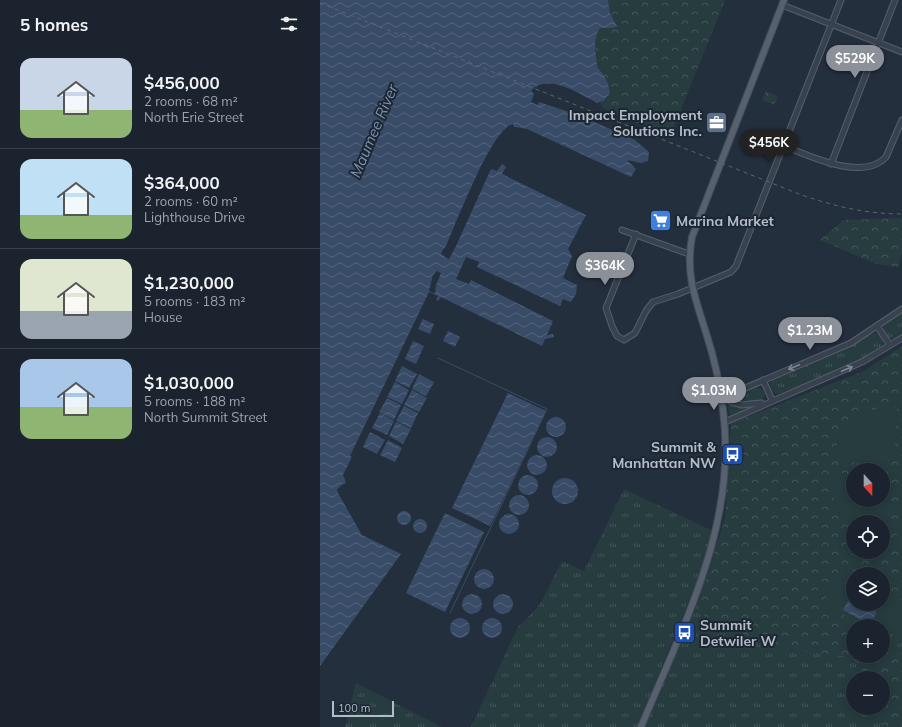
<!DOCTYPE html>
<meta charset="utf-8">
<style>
body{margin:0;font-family:Mulish,sans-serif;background:#242b36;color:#f1f3f6;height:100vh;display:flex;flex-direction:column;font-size:15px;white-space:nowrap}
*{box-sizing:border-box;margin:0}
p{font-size:13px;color:#a0a4aa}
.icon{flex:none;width:22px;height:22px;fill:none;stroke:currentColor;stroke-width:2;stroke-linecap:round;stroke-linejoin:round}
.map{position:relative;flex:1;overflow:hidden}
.side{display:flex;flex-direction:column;background:#1b232e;width:320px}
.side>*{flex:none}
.needle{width:26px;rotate:159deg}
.controls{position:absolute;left:526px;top:463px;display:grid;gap:8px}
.controls a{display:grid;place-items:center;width:44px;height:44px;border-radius:50%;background:#1b232e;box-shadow:0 2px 10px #0003,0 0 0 1px #39404a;font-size:20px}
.scale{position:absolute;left:12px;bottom:10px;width:62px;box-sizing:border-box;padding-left:4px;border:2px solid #b4bcc9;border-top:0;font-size:11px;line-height:14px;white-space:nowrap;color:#b4bcc9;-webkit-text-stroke:3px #1d2633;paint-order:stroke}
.price{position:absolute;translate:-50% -34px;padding:0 9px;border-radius:14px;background:#8c9099;color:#fff;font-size:13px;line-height:26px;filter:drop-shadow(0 1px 2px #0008)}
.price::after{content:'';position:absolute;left:50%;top:24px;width:12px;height:9px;margin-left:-6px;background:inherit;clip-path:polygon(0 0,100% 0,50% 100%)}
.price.on{background:#222;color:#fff}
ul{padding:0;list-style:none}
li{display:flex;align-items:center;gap:12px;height:100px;padding:0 20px}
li+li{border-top:1px solid #39404a}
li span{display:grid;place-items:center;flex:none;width:112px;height:80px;border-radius:12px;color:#555}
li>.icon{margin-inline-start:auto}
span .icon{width:48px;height:48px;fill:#fffc;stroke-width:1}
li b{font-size:17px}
h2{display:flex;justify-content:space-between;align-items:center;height:48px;padding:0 20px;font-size:17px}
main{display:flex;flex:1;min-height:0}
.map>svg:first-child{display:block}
.grass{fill:url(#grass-tufts);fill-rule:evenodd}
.forest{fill:url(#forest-crowns);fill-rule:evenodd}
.garden{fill:#263c3f}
.water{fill:url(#water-waves)}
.pier{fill:#242f3e}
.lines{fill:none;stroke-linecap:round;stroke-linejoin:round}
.stream{stroke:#394c67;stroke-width:1}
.minor-casing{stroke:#565f6c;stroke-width:7}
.major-casing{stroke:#414a57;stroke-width:8}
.minor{stroke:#38414e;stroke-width:5}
.major{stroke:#56606e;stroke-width:6}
.rail{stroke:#5a6575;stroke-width:1;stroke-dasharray:4 4;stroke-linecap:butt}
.oneway{stroke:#7c8592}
.labels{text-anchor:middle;stroke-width:4;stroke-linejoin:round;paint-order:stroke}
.poi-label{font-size:14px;font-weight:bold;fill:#b4bcc9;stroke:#1d2633;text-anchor:end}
.water-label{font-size:15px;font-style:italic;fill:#7c92b1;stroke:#1d2633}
</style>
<main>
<section class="side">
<h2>5 homes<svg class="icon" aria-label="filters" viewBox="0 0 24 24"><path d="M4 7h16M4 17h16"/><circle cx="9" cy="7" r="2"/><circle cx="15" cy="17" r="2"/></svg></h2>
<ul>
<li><span style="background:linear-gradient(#c9d6e8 65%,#8fb573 0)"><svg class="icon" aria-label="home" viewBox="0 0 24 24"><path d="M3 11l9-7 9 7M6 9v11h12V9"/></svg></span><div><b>$456,000</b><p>2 rooms · 68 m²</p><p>North Erie Street</p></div></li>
<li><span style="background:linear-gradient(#bfe0f5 70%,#8fb573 0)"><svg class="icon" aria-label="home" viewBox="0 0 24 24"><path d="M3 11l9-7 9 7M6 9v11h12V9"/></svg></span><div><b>$364,000</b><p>2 rooms · 60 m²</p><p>Lighthouse Drive</p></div></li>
<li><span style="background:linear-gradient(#dfe7d0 65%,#9aa5b1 0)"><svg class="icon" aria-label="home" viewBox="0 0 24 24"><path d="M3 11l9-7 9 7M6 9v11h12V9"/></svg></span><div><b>$1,230,000</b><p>5 rooms · 183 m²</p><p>House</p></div></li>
<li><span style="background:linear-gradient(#a9c7e8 60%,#8fb573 0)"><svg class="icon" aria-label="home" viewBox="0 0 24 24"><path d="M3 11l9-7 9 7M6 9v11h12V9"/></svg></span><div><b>$1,030,000</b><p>5 rooms · 188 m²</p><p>North Summit Street</p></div></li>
</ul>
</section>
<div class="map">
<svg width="582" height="727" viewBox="0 0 582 727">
<defs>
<pattern id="grass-tufts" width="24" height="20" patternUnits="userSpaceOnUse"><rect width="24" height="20" fill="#263c3f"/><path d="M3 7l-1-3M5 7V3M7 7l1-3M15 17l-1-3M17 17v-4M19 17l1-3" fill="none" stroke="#435659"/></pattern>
<pattern id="forest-crowns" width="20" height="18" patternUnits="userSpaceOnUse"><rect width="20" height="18" fill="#263c3f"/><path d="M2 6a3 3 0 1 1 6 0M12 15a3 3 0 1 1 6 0" fill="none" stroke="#435659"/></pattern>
<pattern id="water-waves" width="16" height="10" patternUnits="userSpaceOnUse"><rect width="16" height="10" fill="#394c67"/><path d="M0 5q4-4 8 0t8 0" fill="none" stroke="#53647b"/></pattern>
</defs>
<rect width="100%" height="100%" fill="#242f3e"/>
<g class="grass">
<path d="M 582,311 L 582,335 L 575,339 L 569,338 L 564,331 L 563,325 Z"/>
<path d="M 556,333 L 563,338 L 562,346 L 539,361 L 462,393 L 456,394 L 452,391 L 450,383 L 454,378 L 533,345 L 550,334 Z"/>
<path d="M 436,387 L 443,390 L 445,395 L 442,401 L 422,403 L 408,398 Z"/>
<path d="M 407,403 L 419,407 L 433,407 L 410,416 Z"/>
<path d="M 304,489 L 393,531 L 381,571 L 317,727 L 151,727 L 198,627 L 217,608 L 224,597 L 242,561 L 264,571 Z"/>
<path d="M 374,610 L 442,646 L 533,657 L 563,656 L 563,639 L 582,627 L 582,727 L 325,727 ZM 533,678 L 563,678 L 563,708 L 533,708 Z"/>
<path d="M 36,683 L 122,727 L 25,727 Z"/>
</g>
<g class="forest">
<path d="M 288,0 L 405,0 L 350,137 L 284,109 L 280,103 L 283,101 L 290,89 L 282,71 L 277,67 L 275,62 L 277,57 L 275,43 L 277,33 L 280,28 L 293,28 L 297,24 L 290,13 Z"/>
<path d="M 446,91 L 458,96 L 454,105 L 442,100 Z"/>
<path d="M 582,218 L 582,252 L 578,267 L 556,264 L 500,240 L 524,220 Z"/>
<path d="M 582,346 L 582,627 L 563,639 L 563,626 L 533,626 L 533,656 L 563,656 L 563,644 L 578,652 L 582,650 L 582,723 L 581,727 L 563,727 L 555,708 L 563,708 L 563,678 L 543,678 L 533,657 L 442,646 L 374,610 L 388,573 L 405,518 L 411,423 L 544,371 ZM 533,470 L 563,470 L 563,500 L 533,500 ZM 533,522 L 563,522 L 563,552 L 533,552 ZM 533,574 L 563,574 L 563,604 L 533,604 Z"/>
</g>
<g class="garden">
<path d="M 558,408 L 577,408 L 574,460 L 566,466 L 513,460 C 519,430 529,419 558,408 Z"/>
<path d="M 511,472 L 533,474 L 533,500 L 563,500 L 563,477 L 568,478 L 572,485 L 565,537 L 563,537 L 563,522 L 533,522 L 533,526 C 514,515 512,492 511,472 Z"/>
<path d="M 582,483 L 582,538 L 577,538 L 581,484 Z"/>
<path d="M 524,566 L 537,574 L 533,574 L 533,604 L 563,604 L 563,590 L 582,602 L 582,627 L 567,637 L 563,635 L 563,626 L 545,626 L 502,604 Z"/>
</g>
<g class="water">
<path d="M 0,0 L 288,0 L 290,13 L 297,26 L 293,28 L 280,28 L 277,33 L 275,43 L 277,67 C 284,73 289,83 290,93 L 283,101 L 277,103 C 260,94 227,72 211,91 L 214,94 L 211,102 L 218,105 L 219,102 L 258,115 L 315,140 L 329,152 L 328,161 L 321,163 L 307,160 L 316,169 L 311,177 L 207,129 C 201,128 192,125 186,129 C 169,138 132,232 123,254 L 128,258 L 169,170 L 171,169 L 177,171 L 182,164 L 186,167 L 182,174 L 266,215 L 248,249 L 252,256 L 243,278 L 257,285 L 256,294 L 251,302 L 243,299 L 240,306 L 157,267 L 159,262 L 146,257 L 136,279 L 149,284 L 151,280 L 233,321 L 227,335 L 233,334 L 234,337 L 225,339 L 222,346 L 121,297 L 118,301 L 116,300 L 118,296 L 109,292 L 30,456 L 32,457 L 25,477 L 26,482 L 19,491 L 42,535 L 81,554 L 0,666 Z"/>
<path d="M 103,319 L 114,324 L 110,334 L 98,329 Z"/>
<path d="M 128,331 L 140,337 L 135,347 L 123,341 Z"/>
<path d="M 93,341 L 104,346 L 96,364 L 85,359 Z"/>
<path d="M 82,366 L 97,374 L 89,388 L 75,381 Z"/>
<path d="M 99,374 L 114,382 L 106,396 L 92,389 Z"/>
<path d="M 75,382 L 89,390 L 82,404 L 67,397 Z"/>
<path d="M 92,390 L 107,398 L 99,412 L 84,405 Z"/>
<path d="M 188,393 L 226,411 L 170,526 L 132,508 Z"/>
<path d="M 67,398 L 81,405 L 74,420 L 59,412 Z"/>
<path d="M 84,406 L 98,413 L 91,428 L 76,421 Z"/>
<path d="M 60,413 L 74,421 L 67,435 L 52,428 Z"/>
<circle cx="236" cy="427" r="10"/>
<path d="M 76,422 L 91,429 L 83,444 L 69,436 Z"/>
<path d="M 50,432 L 65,440 L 57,454 L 43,447 Z"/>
<circle cx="227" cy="447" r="10"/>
<path d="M 68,440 L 82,448 L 75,462 L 60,455 Z"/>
<circle cx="217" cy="465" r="10"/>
<circle cx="208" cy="485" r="10"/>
<circle cx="245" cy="491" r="13"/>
<circle cx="199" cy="505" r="10"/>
<circle cx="84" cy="518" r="7"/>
<path d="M 125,513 L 164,532 L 125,612 L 86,593 Z"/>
<circle cx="189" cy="524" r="10"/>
<circle cx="100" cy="526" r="7"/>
<circle cx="164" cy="579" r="10"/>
<path d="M 530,592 L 533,592 L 533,604 L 542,604 L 557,612 L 550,625 L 523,610 L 530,597 Z"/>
<circle cx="152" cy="604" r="10"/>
<circle cx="183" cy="604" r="10"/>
<circle cx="140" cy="628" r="10"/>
<circle cx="172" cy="628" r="10"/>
</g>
<g class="pier">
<path d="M 193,124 L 194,128 L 183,134 L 169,155 L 125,254 L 129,255 L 167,171 L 170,168 L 171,169 L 136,246 L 129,259 L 127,258 L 121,254 L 122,251 L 127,245 L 161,166 L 182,132 L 188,126 Z"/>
<path d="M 117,271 L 121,273 L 116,285 L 115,294 L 109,291 L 113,275 Z"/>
<path d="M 32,457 L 37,459 L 36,461 L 33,460 L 26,482 L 23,475 Z"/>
<path d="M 23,484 L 25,485 L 21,491 L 43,533 L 42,535 L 18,493 L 17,489 Z"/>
</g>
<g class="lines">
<path class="stream" d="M 118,358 L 227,409 L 130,613"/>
<defs>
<g id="minor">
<path d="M 462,5 L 582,52"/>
<path d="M 464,146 C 490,156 543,182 566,157 L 582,120"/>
<path d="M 511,164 L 575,0"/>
<path d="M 302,230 L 369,254"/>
<path d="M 316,234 L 286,308 L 292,326 L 297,336 L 304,340 L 315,333 L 326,311 L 333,302 L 358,294 L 411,272 L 416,266 L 521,0"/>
<path d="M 557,326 L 570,345"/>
<path d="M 443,380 L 452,400"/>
<path d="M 402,398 L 531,343 L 582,309"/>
<path d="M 402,398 L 421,405 L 441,403"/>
<path d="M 405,422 L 542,362 L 582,338"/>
</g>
<path id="major" d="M 321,727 C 363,625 418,524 403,410 C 400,385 395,361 387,336 C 376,300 365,276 372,237 L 464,0"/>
</defs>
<use href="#minor" class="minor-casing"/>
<use href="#major" class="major-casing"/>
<use href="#minor" class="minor"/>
<use href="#major" class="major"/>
<path class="rail" d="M 0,3 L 479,194 C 513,206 546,214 582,214"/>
</g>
<defs><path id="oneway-shaft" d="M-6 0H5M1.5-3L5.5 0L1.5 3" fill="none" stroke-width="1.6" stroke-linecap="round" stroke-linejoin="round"/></defs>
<g class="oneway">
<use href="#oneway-shaft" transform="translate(474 367) rotate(157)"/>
<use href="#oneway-shaft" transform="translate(527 369) rotate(-23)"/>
</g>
<defs>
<symbol id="office-square" viewBox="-11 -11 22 22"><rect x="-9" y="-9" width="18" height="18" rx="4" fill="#5c6f8a" stroke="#1d2633"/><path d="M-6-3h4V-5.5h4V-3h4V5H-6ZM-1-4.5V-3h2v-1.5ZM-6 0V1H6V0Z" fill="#fff"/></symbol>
<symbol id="supermarket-square" viewBox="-11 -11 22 22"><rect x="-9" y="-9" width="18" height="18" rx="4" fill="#3f7fe0" stroke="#1d2633"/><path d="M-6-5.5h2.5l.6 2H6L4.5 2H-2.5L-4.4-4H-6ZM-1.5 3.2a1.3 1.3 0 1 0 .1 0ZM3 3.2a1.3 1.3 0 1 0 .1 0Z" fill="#fff"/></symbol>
<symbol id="bus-square" viewBox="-11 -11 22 22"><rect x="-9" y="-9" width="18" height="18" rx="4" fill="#1a4fb4" stroke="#1d2633"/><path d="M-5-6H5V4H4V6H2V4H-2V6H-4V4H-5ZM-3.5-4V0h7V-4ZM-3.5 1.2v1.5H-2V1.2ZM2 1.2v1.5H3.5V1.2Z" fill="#fff"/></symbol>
</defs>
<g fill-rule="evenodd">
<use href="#office-square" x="384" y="110" width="25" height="25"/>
<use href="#supermarket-square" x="328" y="208" width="25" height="25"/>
<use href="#bus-square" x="400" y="442" width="25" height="25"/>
<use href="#bus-square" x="352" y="620" width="25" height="25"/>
</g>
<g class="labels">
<g class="poi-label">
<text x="382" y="120">Impact Employment<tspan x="382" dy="16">Solutions Inc.</tspan></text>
<text x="356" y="226" text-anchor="start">Marina Market</text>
<text x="396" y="452">Summit &amp;<tspan x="396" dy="16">Manhattan NW</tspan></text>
<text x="380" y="630" text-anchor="start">Summit<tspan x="380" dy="16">Detwiler W</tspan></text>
</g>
<g class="water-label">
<text transform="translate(54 131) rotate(-67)" y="5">Maumee River</text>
</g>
</g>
</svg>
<div class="controls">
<a><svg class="needle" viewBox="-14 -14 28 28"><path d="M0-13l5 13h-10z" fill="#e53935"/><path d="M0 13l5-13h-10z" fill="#a0a4aa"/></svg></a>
<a><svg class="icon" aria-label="locate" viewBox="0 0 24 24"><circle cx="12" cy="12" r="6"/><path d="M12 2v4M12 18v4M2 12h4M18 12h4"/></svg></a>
<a><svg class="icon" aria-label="layers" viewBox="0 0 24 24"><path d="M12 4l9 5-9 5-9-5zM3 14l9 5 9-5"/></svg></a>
<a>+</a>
<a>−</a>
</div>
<div class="scale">100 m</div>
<b class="price" style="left:535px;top:79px">$529K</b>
<b class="price on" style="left:449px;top:163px">$456K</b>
<b class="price" style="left:285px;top:286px">$364K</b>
<b class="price" style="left:490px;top:351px">$1.23M</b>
<b class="price" style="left:394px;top:411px">$1.03M</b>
</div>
</main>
